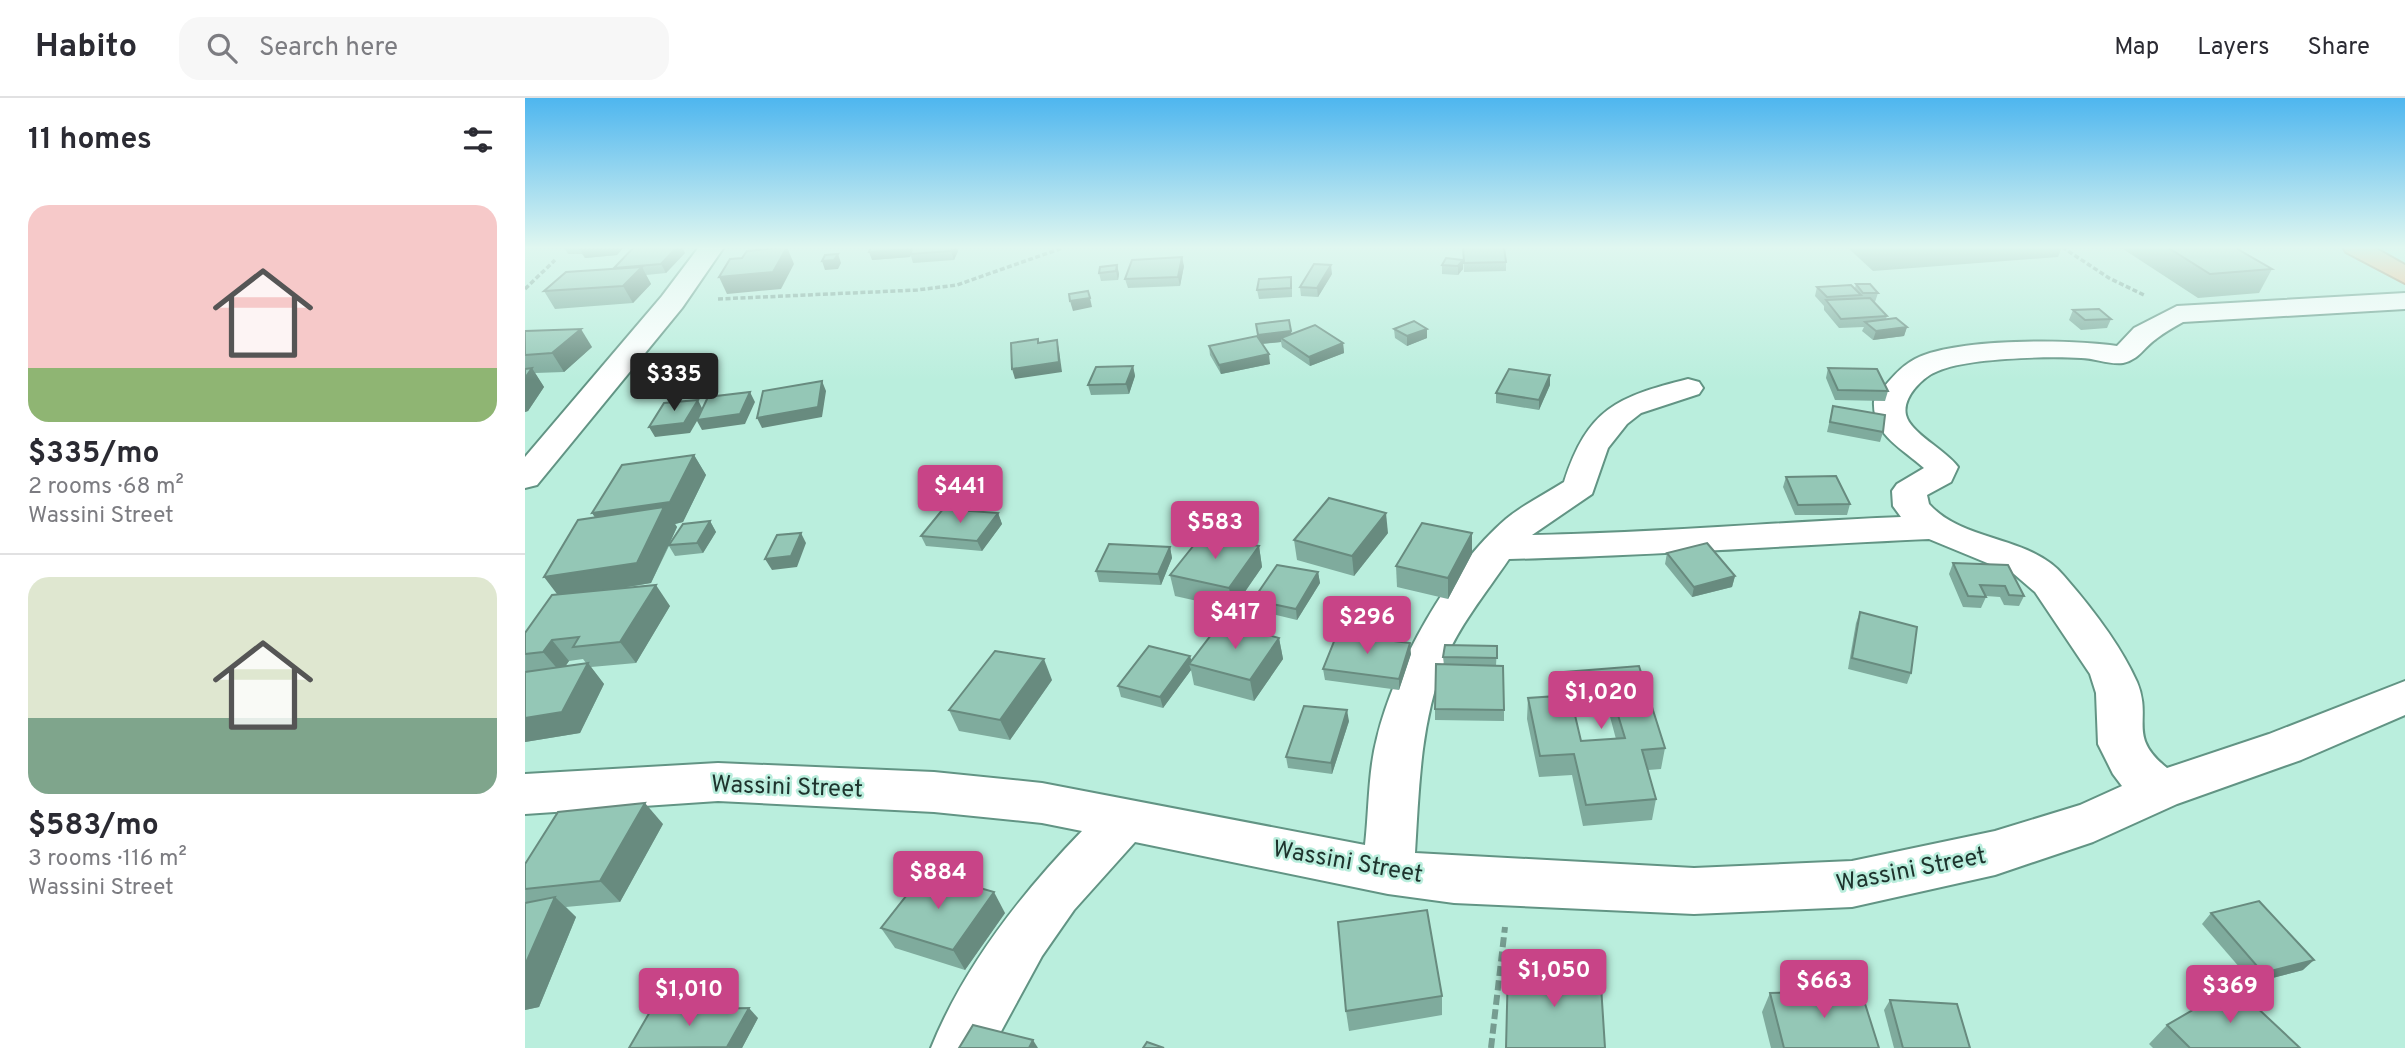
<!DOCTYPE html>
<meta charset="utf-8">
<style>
body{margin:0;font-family:Overpass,sans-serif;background:#f7f7f7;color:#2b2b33;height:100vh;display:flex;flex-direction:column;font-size:26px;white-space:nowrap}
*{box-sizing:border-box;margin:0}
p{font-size:23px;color:#7c7c81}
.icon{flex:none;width:38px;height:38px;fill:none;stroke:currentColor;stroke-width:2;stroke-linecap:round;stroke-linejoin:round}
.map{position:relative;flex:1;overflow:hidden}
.details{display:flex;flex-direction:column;background:#fff;width:525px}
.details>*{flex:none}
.price{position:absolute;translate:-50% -60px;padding:0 16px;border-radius:7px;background:#c84487;color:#fff;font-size:23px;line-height:46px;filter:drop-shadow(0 2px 4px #0008)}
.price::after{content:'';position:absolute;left:50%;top:42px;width:21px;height:16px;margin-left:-10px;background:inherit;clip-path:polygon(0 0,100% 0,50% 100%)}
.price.current{background:#222;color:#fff}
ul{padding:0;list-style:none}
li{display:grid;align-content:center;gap:14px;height:371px;padding:0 28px}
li+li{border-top:2px solid #e1e1e2}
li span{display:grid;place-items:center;height:217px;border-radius:21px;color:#555}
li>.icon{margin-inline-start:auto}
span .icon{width:126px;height:126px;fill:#fffc;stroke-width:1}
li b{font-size:30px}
h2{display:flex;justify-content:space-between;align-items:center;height:84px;padding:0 28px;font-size:30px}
header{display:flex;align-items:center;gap:42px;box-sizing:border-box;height:98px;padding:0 35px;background:#fff;border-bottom:2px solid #e1e1e2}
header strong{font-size:33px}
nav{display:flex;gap:38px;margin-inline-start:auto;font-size:24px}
.search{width:490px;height:63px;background:#f7f7f7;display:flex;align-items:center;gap:18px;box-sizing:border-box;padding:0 24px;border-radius:21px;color:#7c7c81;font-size:26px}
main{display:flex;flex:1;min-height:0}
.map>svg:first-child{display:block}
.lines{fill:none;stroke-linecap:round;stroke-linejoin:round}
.minor-casing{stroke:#629484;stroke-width:4}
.highway-casing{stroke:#b08766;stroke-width:4}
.path-far1{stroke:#769d91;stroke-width:3.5;stroke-dasharray:5 2.5;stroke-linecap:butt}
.path{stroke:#769d91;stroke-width:6;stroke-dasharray:10 4.5;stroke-linecap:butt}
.minor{fill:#fff;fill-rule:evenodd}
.highway{fill:#ffb485;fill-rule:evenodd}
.wall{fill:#7fab9d;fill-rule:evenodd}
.shaded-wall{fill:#688b7f}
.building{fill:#94c7b6;stroke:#688b7f;stroke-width:2;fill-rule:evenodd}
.labels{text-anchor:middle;stroke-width:5;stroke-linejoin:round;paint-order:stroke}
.near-street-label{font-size:24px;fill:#1e332d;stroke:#baeedd}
</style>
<header>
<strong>Habito</strong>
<div class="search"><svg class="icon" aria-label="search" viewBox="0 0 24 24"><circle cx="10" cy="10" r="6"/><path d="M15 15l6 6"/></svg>Search here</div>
<nav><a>Map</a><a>Layers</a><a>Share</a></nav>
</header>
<main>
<section class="details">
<h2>11 homes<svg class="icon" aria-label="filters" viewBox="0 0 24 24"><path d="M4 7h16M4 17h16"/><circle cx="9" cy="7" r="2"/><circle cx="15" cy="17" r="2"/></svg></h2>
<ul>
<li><span style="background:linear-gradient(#f6c9c9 75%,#8fb573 0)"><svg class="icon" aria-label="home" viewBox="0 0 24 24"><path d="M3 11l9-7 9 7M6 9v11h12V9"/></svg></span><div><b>$335/mo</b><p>2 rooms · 68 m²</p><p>Wassini Street</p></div></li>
<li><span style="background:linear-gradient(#dfe7d0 65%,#7fa58c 0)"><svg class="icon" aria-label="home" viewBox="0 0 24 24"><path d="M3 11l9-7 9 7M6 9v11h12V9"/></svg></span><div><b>$583/mo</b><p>3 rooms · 116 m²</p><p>Wassini Street</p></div></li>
</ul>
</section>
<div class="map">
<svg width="1880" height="950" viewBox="0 0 1880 950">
<rect width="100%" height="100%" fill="#baeedd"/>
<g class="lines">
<defs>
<g id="minor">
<path d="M 174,149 L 199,149 L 157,210 L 12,387 L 0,390 L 0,359 L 137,198 Z"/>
<path d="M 1880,195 L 1880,211 L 1658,224 C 1649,229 1640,234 1631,241 C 1618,250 1615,261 1598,265 C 1585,267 1569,260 1556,260 C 1523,258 1441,260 1413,273 C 1397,279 1377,300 1381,317 C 1385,335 1421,352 1433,369 L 1426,384 L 1402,397 L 1404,406 C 1439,445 1505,437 1539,478 C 1566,509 1595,546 1612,584 C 1628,622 1601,637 1642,670 L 1744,636 L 1880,583 L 1880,617 L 1776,662 L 1652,706 L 1568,744 L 1470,777 L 1327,809 L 1169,816 L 929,805 L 863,796 L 610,744 L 549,812 L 517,858 L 467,950 L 406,950 C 439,868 496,796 557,733 L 517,725 L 409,714 L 193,703 L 0,716 L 0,676 L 193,665 L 409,674 L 517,685 L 840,747 C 844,713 843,674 852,640 C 870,567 923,471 981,421 C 998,407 1020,396 1039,384 C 1063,310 1092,299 1163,281 L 1174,284 L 1178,290 L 1174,296 L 1116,315 L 1102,326 L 1083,350 L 1067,396 L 1007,437 C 1130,435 1253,424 1376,419 L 1368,408 L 1367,393 L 1372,386 L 1399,370 C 1377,350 1347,337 1349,303 C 1360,287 1373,270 1390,261 C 1430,240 1547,241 1592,248 L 1609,230 L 1652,208 ZM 1404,441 L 1489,476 L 1510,494 L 1565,576 L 1571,595 L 1573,646 L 1588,676 L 1597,688 L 1555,707 L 1470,733 L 1327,763 L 1169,770 L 890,755 C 894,692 895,630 917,570 C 931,531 961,495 984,461 C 1124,458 1264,447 1404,441 Z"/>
</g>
<path id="highway" d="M 1818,149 L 1848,149 L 1880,167 L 1880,185 L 1821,154 Z"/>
</defs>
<use href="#minor" class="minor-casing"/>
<use href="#highway" class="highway-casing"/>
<g class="path-far1">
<path d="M 1537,149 L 1584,180 L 1621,198"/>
<path d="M 0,191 L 30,162"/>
<path d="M 193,201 L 392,192 L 432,187 L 540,149"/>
</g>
<path class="path" d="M 966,950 L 980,829"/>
<use href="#minor" class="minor"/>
<use href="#highway" class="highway"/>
</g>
<g class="wall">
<path d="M 39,149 L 99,149 L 92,157 L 60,160 L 57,156 L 43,156 Z"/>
<path d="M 346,149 L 432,149 L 433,153 L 429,162 L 388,165 L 386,158 L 385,159 L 347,162 Z"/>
<path d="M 938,149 L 981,164 L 981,173 L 939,174 Z"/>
<path d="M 1322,149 L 1537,149 L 1533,159 L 1348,173 Z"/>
<path d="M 1595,149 L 1709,149 L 1747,171 L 1734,195 L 1673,200 Z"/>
<path d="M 160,155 L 141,175 L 121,177 L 126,186 L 108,205 L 30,211 L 19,193 L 89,170 Z"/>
<path d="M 921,160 L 938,171 L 933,177 L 917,176 L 917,167 Z"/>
<path d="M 592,167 L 594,176 L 593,182 L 576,183 L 574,175 Z"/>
<path d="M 659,168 L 655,188 L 603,190 L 600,181 Z"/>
<path d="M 807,176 L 793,199 L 776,198 L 775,189 Z"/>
<path d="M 1331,186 L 1353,195 L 1350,204 L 1349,204 L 1362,218 L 1361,221 L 1382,229 L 1379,238 L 1348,242 L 1337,233 L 1339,229 L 1314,230 L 1299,212 L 1299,208 L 1290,198 L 1292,189 L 1330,190 Z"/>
<path d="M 767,188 L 767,199 L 734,201 L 732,192 Z"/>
<path d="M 1548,212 L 1586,221 L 1582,230 L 1556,232 L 1544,222 Z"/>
<path d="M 731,226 L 767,236 L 818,245 L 819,255 L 785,268 L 757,249 L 756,244 L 737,246 L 745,266 L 696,276 L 685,257 L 684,248 L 733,240 Z"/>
<path d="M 869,231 L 902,231 L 902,240 L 882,248 L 870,240 Z"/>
<path d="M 0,233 L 67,249 L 39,274 L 10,275 L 19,289 L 3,313 L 0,314 Z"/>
<path d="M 608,268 L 610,278 L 604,296 L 566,297 L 563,287 Z"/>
<path d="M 1303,270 L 1363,293 L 1360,303 L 1310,302 L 1301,280 Z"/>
<path d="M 1025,287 L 1014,312 L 971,305 L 971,295 Z"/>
<path d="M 1308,308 L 1358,334 L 1355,344 L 1302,334 Z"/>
<path d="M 169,357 L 181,377 L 158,424 L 150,426 L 152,429 L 144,447 L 185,423 L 191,434 L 178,455 L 150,458 L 144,448 L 126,485 L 92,491 L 145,508 L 111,565 L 66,569 L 79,586 L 55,635 L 0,644 L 0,535 L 33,497 L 70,419 L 67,415 ZM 58,561 L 61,565 L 40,568 L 44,563 Z"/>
<path d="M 1261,379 L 1325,406 L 1322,417 L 1270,417 L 1258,389 Z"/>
<path d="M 473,415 L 477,426 L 457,453 L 401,448 L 396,438 Z"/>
<path d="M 863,435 L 829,478 L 772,462 L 769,442 Z"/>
<path d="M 734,448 L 737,469 L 708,511 L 650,498 L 645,477 Z"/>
<path d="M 645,449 L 647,460 L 636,487 L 574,484 L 571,473 Z"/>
<path d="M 1142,455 L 1210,478 L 1207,489 L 1167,499 L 1140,466 Z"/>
<path d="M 947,456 L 923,501 L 872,489 L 871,468 Z"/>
<path d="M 1428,465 L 1483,467 L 1499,498 L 1494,508 L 1479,507 L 1475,499 L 1461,498 L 1461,499 L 1456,510 L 1438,509 L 1424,476 Z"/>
<path d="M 793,474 L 795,485 L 772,522 L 730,512 L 728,502 Z"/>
<path d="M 1335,514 L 1386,575 L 1382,586 L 1323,571 L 1331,525 Z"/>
<path d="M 754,540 L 758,561 L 729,603 L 669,587 L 666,572 L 638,610 L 596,599 L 593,588 L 667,563 Z"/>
<path d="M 972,548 L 971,568 L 979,612 L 979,623 L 910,622 L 910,611 L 919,567 L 918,559 Z"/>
<path d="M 886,556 L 874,592 L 800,582 L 798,571 Z"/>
<path d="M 1114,568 L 1140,650 L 1136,671 L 1123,672 L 1131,701 L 1127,722 L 1058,728 L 1047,677 L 1014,679 L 1002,621 L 1003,600 L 1026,598 L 1027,575 ZM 1084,615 L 1091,641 L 1056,643 L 1050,617 Z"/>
<path d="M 527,582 L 485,642 L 434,633 L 424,612 Z"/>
<path d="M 824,623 L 807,676 L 763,670 L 761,659 Z"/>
<path d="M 138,726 L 95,804 L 41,809 L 51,819 L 14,909 L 0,912 L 0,766 Z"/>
<path d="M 480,815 L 440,872 L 370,850 L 356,830 Z"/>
<path d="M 1686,815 L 1778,872 L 1728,885 L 1677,826 Z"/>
<path d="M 1245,895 L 1354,950 L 1246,950 L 1237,914 Z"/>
<path d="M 917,898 L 917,917 L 824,933 L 821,913 Z"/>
<path d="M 1365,902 L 1445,950 L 1369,950 L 1359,912 Z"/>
<path d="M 233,920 L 217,950 L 104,950 Z"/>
<path d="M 1642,927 L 1775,950 L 1628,950 L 1624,946 Z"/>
</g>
<g class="shaded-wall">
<path d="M 75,149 L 99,149 L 92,157 L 60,160 L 55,151 Z"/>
<path d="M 152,149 L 157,149 L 160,155 L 141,175 L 136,166 Z"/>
<path d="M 262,149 L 269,166 L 256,191 L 202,196 L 194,179 Z"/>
<path d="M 382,149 L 389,149 L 385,156 L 385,159 L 347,162 L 344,154 Z"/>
<path d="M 428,149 L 432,149 L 433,153 L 429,162 L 426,153 Z"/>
<path d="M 313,156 L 316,165 L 313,171 L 300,172 L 297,163 Z"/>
<path d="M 657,159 L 659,168 L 655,188 L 653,179 Z"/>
<path d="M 938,162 L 938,171 L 933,177 L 933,168 Z"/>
<path d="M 592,167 L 594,176 L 593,182 L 591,173 Z"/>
<path d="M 806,167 L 807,176 L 793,199 L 792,190 Z"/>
<path d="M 117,169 L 126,186 L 108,205 L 98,188 Z"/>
<path d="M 565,200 L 567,209 L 548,213 L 545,203 Z"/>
<path d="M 1382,229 L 1379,238 L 1348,242 L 1351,233 Z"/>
<path d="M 56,231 L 67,249 L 39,274 L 27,255 Z"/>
<path d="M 902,231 L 902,240 L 882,248 L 882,238 Z"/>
<path d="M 766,233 L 768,242 L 756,240 L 756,244 L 735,246 L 733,237 Z"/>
<path d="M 532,242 L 534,252 L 537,274 L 490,281 L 487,271 Z"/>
<path d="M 818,245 L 819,255 L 785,268 L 784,259 Z"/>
<path d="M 744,256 L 745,266 L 696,276 L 694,267 Z"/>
<path d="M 608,268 L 610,278 L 604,296 L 601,286 Z"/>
<path d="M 7,270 L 19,289 L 3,313 L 0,314 L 0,280 Z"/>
<path d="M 1025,277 L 1025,287 L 1014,312 L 1014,302 Z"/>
<path d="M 297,283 L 301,293 L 297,319 L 237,330 L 232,320 Z"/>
<path d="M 225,294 L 230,304 L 220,326 L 177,332 L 172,323 L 165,335 L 130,339 L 124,329 L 173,302 L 178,312 Z"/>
<path d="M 169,357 L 181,377 L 158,424 L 150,426 L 152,429 L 126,485 L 35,500 L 19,479 L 81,435 L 67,415 Z"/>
<path d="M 473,415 L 477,426 L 457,453 L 452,443 Z"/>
<path d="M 861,415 L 863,435 L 829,478 L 827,458 Z"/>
<path d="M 185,423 L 191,434 L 178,455 L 172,445 Z"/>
<path d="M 276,435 L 281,445 L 272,469 L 247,472 L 240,461 Z"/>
<path d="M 947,435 L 947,456 L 923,501 L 923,480 Z"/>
<path d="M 734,448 L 737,469 L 708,511 L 704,490 Z"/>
<path d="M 645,449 L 647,460 L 636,487 L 633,476 Z"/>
<path d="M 793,474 L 795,485 L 772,522 L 771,511 Z"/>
<path d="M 1210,478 L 1207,489 L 1167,499 L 1169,489 Z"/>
<path d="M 131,487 L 145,508 L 111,565 L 95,544 Z"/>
<path d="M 754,540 L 758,561 L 729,603 L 725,582 Z"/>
<path d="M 27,542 L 44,563 L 36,575 L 18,554 Z"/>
<path d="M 885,545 L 886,556 L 874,592 L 874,581 Z"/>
<path d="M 665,558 L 668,567 L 664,566 L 666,572 L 638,610 L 635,599 Z"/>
<path d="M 519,561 L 527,582 L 485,642 L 475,622 Z"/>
<path d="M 63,565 L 79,586 L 55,635 L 0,644 L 0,620 Z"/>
<path d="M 822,612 L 824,623 L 807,676 L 806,665 Z"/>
<path d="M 120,705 L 138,726 L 95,804 L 75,783 Z"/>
<path d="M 469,794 L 480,815 L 440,872 L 428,852 Z"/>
<path d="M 30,799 L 51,819 L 14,909 L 0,912 L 0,867 Z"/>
<path d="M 1789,862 L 1778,872 L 1728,885 L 1738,875 Z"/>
<path d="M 224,910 L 233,920 L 217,950 L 204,950 L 202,949 Z"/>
<path d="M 508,942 L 513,950 L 504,950 Z"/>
</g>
<g class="building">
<path d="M 56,149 L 75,149 L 55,151 Z"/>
<path d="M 109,149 L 152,149 L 136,166 L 89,170 Z"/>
<path d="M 262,149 L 248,174 L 194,179 L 205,161 L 217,160 L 222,153 Z"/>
<path d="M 346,149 L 382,149 L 382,151 L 344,154 Z"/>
<path d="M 388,149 L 428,149 L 426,153 L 385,156 Z"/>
<path d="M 938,149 L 979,149 L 981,164 L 939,165 Z"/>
<path d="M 1642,149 L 1709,149 L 1747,171 L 1685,176 Z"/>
<path d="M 313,156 L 309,162 L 297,163 L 300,157 Z"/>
<path d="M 657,159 L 653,179 L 600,181 L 607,162 Z"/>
<path d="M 921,160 L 938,162 L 933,168 L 917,167 Z"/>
<path d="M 789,166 L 806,167 L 792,190 L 775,189 Z"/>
<path d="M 592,167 L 591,173 L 574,175 L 575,169 Z"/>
<path d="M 117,169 L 98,188 L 19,193 L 41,174 Z"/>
<path d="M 766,179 L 766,190 L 732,192 L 734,181 Z"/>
<path d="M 1331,186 L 1345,186 L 1353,195 L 1338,195 Z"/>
<path d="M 1326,187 L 1336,197 L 1302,199 L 1292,189 Z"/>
<path d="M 563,193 L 565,200 L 545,203 L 544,196 Z"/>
<path d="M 1345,200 L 1362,218 L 1316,221 L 1301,202 Z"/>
<path d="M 1574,211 L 1586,221 L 1560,222 L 1548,212 Z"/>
<path d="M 1371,220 L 1382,229 L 1351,233 L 1340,224 Z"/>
<path d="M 764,222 L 766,233 L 733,237 L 731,226 Z"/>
<path d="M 889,223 L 902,231 L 882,238 L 869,231 Z"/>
<path d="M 790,227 L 818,245 L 784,259 L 756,240 Z"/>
<path d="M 56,231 L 27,255 L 0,257 L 0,233 Z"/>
<path d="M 732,238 L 744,256 L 694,267 L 684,248 Z"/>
<path d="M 513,241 L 513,245 L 532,242 L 534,264 L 487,271 L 486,245 Z"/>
<path d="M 608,268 L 601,286 L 563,287 L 571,269 Z"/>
<path d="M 7,270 L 0,280 L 0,271 Z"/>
<path d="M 1303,270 L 1352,271 L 1363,293 L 1313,292 Z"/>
<path d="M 984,271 L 1025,277 L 1014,302 L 971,295 Z"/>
<path d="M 297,283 L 293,309 L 232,320 L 238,293 Z"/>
<path d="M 225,294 L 215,316 L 172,322 L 183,299 Z"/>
<path d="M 173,302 L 159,325 L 124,329 L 139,305 Z"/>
<path d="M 1308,308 L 1360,317 L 1358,334 L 1305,324 Z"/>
<path d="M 169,357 L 145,404 L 67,415 L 97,367 Z"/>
<path d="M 1311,378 L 1325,406 L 1273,407 L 1261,379 Z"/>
<path d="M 804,400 L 861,415 L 827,458 L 769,442 Z"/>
<path d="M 139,409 L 112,465 L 19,479 L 53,422 Z"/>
<path d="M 418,411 L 473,415 L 452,443 L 396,438 Z"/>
<path d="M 185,423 L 172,445 L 144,447 L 158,426 Z"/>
<path d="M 897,425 L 947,435 L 923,480 L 871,468 Z"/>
<path d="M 276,435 L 266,458 L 240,461 L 252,437 Z"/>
<path d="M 677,437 L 734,448 L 704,490 L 645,477 Z"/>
<path d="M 1182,445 L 1210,478 L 1169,489 L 1142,455 Z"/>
<path d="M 584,446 L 645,449 L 633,476 L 571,473 Z"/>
<path d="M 1428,465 L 1483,467 L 1499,498 L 1484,497 L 1480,488 L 1455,487 L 1461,499 L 1443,498 Z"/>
<path d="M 752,467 L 793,474 L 771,511 L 728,502 Z"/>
<path d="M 131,487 L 95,544 L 48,549 L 54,539 L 27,542 L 18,554 L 0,556 L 0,535 L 27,497 Z"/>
<path d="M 1335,514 L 1392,529 L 1386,575 L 1327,560 Z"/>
<path d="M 696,524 L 754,540 L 725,582 L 664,566 Z"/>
<path d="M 812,536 L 885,545 L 874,581 L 798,571 Z"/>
<path d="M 920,547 L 972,548 L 972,560 L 918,559 Z"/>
<path d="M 624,548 L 665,558 L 635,599 L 593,588 Z"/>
<path d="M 470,553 L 519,561 L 475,622 L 424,612 Z"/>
<path d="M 63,565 L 37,614 L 0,620 L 0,574 Z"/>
<path d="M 911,566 L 978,568 L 979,612 L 910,611 Z"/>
<path d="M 1114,568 L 1140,650 L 1117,652 L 1131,701 L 1061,707 L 1049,656 L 1015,658 L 1003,600 L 1032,598 L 1027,575 ZM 1086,594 L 1100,640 L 1056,643 L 1045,596 Z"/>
<path d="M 779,608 L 822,612 L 806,665 L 761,659 Z"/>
<path d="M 120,705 L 75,783 L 0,791 L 0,766 L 33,714 Z"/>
<path d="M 400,774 L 469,794 L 428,852 L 356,830 Z"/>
<path d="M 30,799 L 0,867 L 0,805 Z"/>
<path d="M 1734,803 L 1789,862 L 1738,875 L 1686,815 Z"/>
<path d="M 902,812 L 917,898 L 821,913 L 813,824 Z"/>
<path d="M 983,869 L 1075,872 L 1080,950 L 981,950 Z"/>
<path d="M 1709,888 L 1775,950 L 1665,950 L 1642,927 Z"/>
<path d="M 1336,893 L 1354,950 L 1259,950 L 1245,895 Z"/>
<path d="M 1365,902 L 1432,906 L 1445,950 L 1378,950 Z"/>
<path d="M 224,910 L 202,949 L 104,950 L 126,912 Z"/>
<path d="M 448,927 L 508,942 L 504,950 L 434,950 Z"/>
<path d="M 622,944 L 639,950 L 618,950 Z"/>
</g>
<linearGradient id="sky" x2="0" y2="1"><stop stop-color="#4eb6ef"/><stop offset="0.53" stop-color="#e0f7f0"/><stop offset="1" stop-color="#e0f7f0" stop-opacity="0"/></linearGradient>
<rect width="1880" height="282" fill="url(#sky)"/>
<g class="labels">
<g class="near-street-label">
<text transform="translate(262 688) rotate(2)" y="8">Wassini Street</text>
<text transform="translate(823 763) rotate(10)" y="8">Wassini Street</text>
<text transform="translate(1386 771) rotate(-11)" y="8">Wassini Street</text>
</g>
</g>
</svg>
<b class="price current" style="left:149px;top:315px">$335</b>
<b class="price" style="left:435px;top:427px">$441</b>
<b class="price" style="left:690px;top:463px">$583</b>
<b class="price" style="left:710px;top:553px">$417</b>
<b class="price" style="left:842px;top:558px">$296</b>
<b class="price" style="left:1076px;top:633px">$1,020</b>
<b class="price" style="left:413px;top:813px">$884</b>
<b class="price" style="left:1029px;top:911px">$1,050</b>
<b class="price" style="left:1299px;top:922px">$663</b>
<b class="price" style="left:1705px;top:927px">$369</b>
<b class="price" style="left:164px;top:930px">$1,010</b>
</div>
</main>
